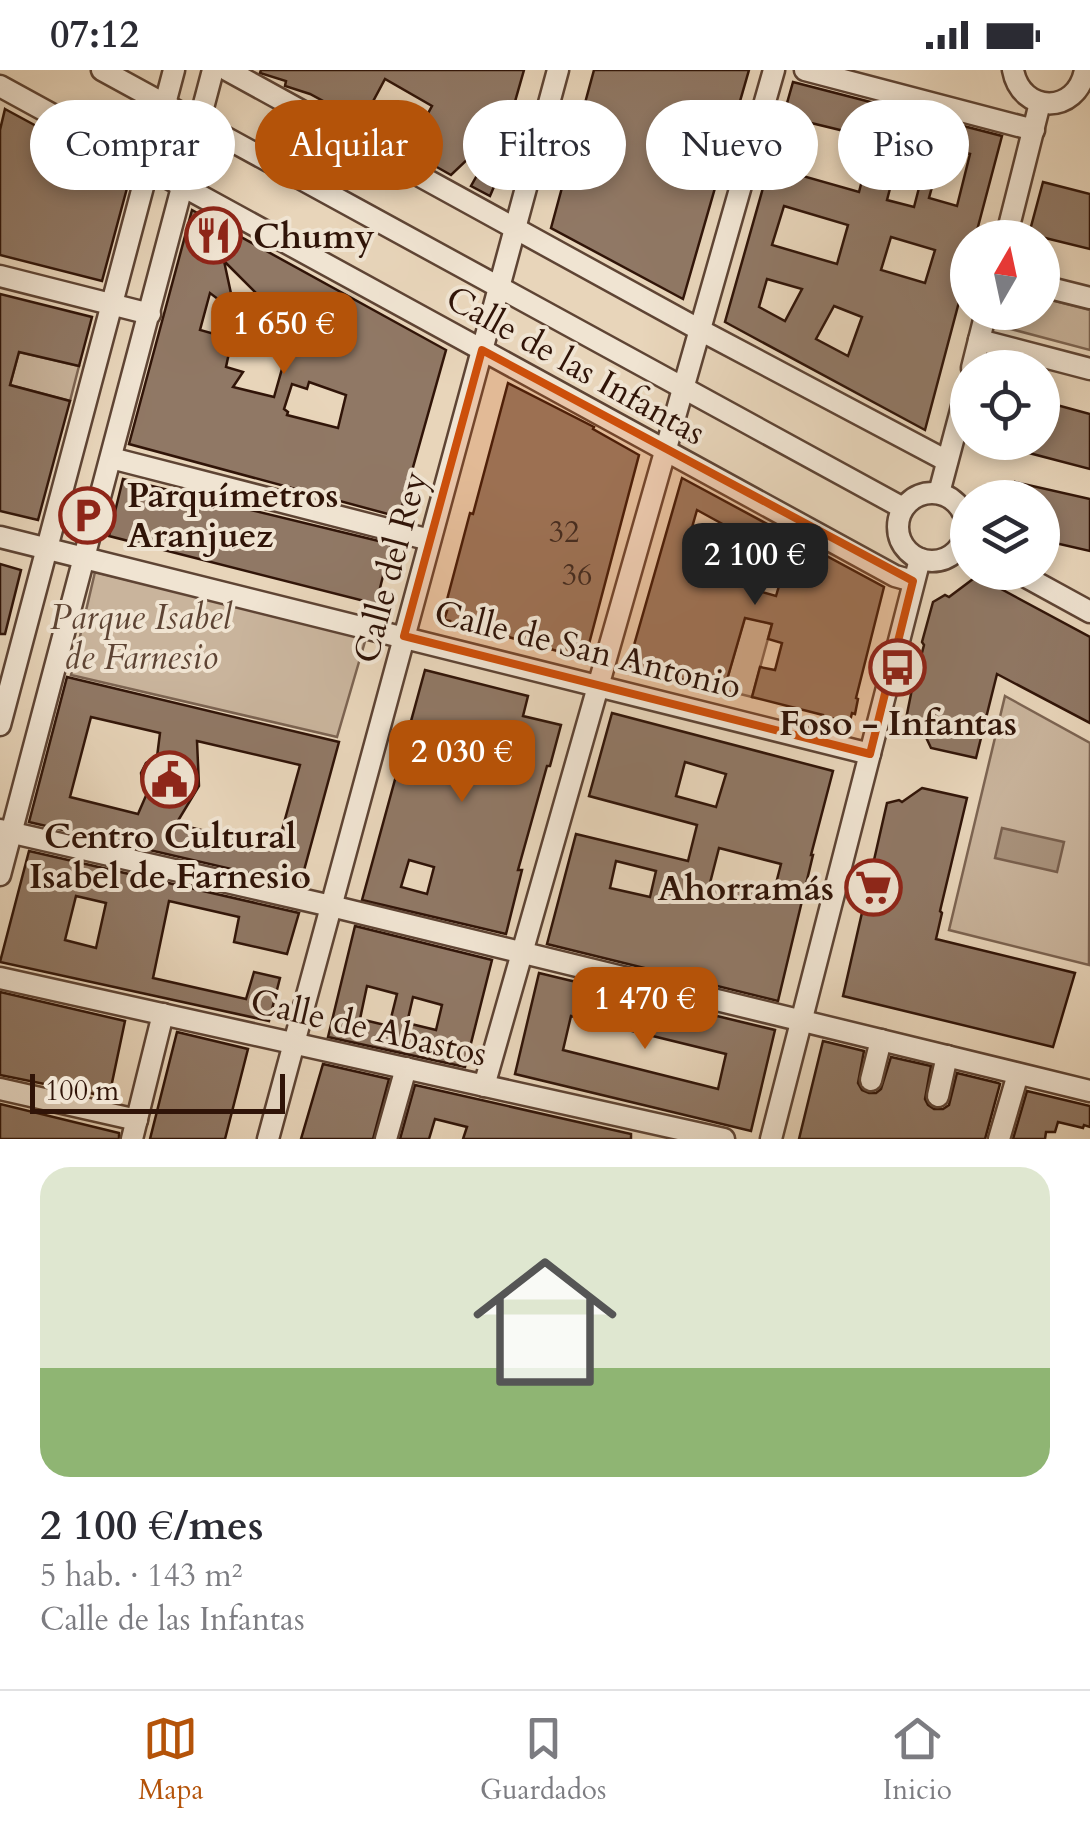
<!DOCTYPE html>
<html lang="es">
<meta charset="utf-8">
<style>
body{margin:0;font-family:Cardo,serif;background:#f7f7f7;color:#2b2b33;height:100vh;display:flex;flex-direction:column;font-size:38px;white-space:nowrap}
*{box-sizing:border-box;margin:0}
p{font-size:32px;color:#7c7c81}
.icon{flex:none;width:55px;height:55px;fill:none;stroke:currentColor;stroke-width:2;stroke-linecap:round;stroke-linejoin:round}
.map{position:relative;height:1069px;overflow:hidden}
.panel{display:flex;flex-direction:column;background:#fff;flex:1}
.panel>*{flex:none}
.guide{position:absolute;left:30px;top:30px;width:1030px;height:90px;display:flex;gap:20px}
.needle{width:65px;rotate:9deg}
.fabs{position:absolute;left:950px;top:150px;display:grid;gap:20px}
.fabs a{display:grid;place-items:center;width:110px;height:110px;border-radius:50%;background:#fff;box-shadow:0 5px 15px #0003;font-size:50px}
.scale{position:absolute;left:30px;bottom:25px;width:255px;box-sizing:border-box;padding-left:10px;border:5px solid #301408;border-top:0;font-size:28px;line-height:35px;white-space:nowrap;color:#301408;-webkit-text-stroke:8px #f0e4d2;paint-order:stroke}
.price{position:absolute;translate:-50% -85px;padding:0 22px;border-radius:20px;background:#b45309;color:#fff;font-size:32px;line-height:65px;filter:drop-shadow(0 2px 5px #0008)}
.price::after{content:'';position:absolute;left:50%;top:60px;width:30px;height:22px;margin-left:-15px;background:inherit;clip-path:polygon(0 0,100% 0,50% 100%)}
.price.on{background:#222;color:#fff}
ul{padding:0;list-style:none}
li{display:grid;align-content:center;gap:20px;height:530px;padding:0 40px}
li+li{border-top:2px solid #e1e1e2}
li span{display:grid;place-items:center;height:310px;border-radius:30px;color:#555}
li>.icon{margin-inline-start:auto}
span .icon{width:180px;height:180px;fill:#fffc;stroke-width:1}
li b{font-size:42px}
.chip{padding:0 35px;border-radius:45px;background:#fff;box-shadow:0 5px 15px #0003;font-size:35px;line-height:90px}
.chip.on{background:#b45309;color:#fff}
.status{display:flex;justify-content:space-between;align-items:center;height:70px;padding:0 50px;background:#fff;direction:ltr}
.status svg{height:28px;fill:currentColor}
.menu{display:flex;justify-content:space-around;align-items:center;height:140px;border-top:2px solid #e1e1e2;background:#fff;font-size:28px;color:#7c7c81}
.menu a{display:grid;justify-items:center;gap:5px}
.menu .on{color:#b45309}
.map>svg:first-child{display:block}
.green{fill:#c9b49c;stroke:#7c6452;stroke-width:2.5}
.water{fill:#a9937d;stroke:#79604e;stroke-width:2.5}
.building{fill:#907865;stroke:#301408;stroke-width:2.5;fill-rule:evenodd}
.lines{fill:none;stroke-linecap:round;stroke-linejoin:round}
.street-casing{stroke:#5e4434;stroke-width:25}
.street{stroke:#f0e4d2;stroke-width:20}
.marked{fill:#cc4f0b;fill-opacity:0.2;stroke:#cc4f0b;stroke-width:8;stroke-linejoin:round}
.labels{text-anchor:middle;stroke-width:8;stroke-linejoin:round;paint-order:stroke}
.number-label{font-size:30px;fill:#482d1f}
.poi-label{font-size:35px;font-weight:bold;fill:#301408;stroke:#f0e4d2;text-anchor:start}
.street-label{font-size:35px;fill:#301408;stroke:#f0e4d2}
.park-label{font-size:35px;font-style:italic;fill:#5e4434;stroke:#f0e4d2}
</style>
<div class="status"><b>07:12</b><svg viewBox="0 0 49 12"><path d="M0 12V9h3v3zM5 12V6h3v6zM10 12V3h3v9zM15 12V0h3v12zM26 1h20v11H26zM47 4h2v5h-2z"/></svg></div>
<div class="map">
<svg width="1090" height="1069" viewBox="0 0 1090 1069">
<rect width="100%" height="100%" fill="#e8d5ba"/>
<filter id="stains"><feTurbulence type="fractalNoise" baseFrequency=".002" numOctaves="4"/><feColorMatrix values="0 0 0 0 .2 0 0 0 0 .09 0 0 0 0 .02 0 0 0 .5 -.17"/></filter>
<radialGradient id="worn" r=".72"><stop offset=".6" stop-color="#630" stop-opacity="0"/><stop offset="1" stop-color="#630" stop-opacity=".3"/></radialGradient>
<g class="green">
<path d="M 1043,228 L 1090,240 L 1090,280 L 1007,258 L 1011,243 L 1042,242 Z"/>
<path d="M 19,282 L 79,296 L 70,331 L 10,315 Z"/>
<path d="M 95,502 L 366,568 L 337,667 L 71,605 Z"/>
<path d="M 745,547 L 772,554 L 752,627 L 724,620 Z"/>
<path d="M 1005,626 L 1090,673 L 1089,895 L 949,860 Z"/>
</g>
<path class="water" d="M 1002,758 L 1064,772 L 1057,802 L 995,788 Z"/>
<g class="building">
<path d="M 261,0 L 524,0 L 510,49 L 451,105 L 435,96 L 436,93 L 409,78 L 432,36 L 385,9 L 362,52 L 310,24 L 285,16 L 286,11 L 260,3 Z"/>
<path d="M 594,0 L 749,0 L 683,229 L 551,158 Z"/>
<path d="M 793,12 L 1002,66 L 975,168 L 968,168 L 968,198 L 925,360 L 725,252 ZM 807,52 L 873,68 L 859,122 L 792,103 ZM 904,65 L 931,72 L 914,137 L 887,130 ZM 943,77 L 970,84 L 957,136 L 929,128 ZM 784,136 L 848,155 L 837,194 L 772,175 ZM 891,167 L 935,180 L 925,213 L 881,200 ZM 767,209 L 802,219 L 785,251 L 759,237 ZM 834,236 L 862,247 L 848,286 L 816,269 Z"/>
<path d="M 5,39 L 130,107 L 102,211 L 0,185 L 0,60 Z"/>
<path d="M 493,77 L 503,95 L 495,109 L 496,112 L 490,126 L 471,116 Z"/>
<path d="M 1043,112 L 1090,124 L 1090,179 L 1029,164 Z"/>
<path d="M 192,140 L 446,280 L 399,447 L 129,374 ZM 224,191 L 293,260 L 274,327 L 233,317 L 243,302 L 226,297 L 232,269 L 200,260 L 210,223 L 235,242 ZM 309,312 L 346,325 L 338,358 L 287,345 L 288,342 L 284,339 L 292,314 L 307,319 Z"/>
<path d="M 0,224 L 92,247 L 79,296 L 19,282 L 10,315 L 70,331 L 38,450 L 0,441 Z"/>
<path d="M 508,313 L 594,357 L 593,359 L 639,385 L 585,589 L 477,558 L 476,561 L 449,554 L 450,551 L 444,550 L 447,541 L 444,541 L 470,443 L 473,444 Z"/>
<path d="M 1042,331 L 1090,344 L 1090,399 L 1006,377 L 1007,372 L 1042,372 Z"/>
<path d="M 682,408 L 884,517 L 856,628 L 858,629 L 855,644 L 852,643 L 850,651 L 823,647 L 823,645 L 752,627 L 760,597 L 775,600 L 782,573 L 768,569 L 772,554 L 745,548 L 724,620 L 628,596 ZM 697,440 L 728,457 L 719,486 L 687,475 ZM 752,481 L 784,499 L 776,526 L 741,516 Z"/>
<path d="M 123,409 L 391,474 L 376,534 L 109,466 Z"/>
<path d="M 1015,412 L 1090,429 L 1090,481 L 1042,470 L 1042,428 L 1012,428 Z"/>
<path d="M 0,494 L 21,500 L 5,564 L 0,564 Z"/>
<path d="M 977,506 L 1090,567 L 1090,653 L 997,604 L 976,688 L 931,678 L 924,663 L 906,649 L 915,604 L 917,602 L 924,575 L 922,572 L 933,532 L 945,525 L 949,527 Z"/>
<path d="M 425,600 L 528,626 L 523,646 L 561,655 L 550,696 L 547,696 L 518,800 L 522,800 L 506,864 L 362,830 ZM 409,790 L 434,797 L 427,824 L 401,817 Z"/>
<path d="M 67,607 L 339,672 L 300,815 L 29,752 ZM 91,647 L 160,663 L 157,687 L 146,693 L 141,703 L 142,713 L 148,721 L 138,744 L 70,727 ZM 197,671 L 300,695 L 277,778 L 176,754 L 199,716 Z"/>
<path d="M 612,643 L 833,701 L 811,785 L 813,785 L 778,931 L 547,874 L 576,764 L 688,791 L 697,755 L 589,726 ZM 685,692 L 726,704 L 716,737 L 676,726 ZM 719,778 L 781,794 L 772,829 L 710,813 ZM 616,791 L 656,801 L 650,827 L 610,818 Z"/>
<path d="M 922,718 L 967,728 L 940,841 L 942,843 L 936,869 L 1075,903 L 1053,977 L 843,926 L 887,733 L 899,730 L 902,732 Z"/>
<path d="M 29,781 L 299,843 L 287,884 L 234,872 L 239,847 L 169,831 L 153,908 L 246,929 L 254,902 L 280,908 L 269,951 L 0,892 ZM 76,826 L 106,833 L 96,878 L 65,870 Z"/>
<path d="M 355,856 L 492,890 L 465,997 L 328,967 ZM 367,916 L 397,924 L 389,956 L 360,949 ZM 413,927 L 442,935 L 436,960 L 407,953 Z"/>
<path d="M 539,903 L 775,960 L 751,1061 L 515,1004 ZM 571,946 L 726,984 L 718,1019 L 563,980 Z"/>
<path d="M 0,922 L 125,951 L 109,1027 L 0,1005 Z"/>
<path d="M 177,962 L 248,979 L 225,1069 L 150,1069 Z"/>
<path d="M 823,971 L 864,981 L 858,1013 L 862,1020 L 869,1023 L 876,1023 L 881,1019 L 891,987 L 931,996 L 925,1029 L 928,1035 L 934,1039 L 943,1039 L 949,1035 L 957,1003 L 998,1013 L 1000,1014 L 985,1069 L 799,1069 Z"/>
<path d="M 323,994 L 389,1009 L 373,1069 L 301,1069 Z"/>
<path d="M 415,1015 L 631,1064 L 631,1069 L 463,1069 L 467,1057 L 435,1049 L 429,1069 L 400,1069 Z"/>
<path d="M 1027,1021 L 1090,1036 L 1090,1057 L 1084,1055 L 1083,1058 L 1058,1052 L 1055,1062 L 1046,1062 L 1045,1069 L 1013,1069 Z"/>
<path d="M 0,1034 L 119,1063 L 119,1069 L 0,1069 Z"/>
</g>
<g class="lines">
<defs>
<g id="street">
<path d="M 102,0 L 903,438"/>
<path d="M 227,0 L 700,260 L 947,391"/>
<path d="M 805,0 L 1034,60"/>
<path d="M 1013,0 C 1021,44 1077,45 1085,0"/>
<path d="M 0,16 L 895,506 L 913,511"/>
<path d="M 1006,168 L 1040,33"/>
<path d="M 0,206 L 150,244"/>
<path d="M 1042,216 L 1090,228"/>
<path d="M 979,270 L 1090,299"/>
<path d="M 972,298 L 986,242"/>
<path d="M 111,388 L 430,470"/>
<path d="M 939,423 L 968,314"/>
<circle cx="932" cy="457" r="34"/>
<path d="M 0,467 L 870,684"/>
<path d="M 1017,502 L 1090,542"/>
<path d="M 0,655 L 174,0"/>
<path d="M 0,760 L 331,836 L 1090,1021"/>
<path d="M 0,805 L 213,0"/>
<path d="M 0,908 L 724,1069"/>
<path d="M 871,1010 L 881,970"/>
<path d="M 484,1016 L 774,0"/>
<path d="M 0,1019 L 137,1050"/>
<path d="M 938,1026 L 947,986"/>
<path d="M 132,1069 L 163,944"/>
<path d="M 268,1069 L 558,0"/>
<path d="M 386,1069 L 406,998"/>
<path d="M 771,1069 L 920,489"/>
<path d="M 999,1069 L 1018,1004"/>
</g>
</defs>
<use href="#street" class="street-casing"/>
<use href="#street" class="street"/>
</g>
<path class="marked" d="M 482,280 L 913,511 L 870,684 L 404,566 Z"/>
<defs>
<symbol id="restaurant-ring" viewBox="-11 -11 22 22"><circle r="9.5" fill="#f0e4d2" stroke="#8f2418" stroke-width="1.5"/><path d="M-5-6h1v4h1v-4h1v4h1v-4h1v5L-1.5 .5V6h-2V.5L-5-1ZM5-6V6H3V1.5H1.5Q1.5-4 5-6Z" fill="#8f2418"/></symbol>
<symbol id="parking-ring" viewBox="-11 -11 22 22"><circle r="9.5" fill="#f0e4d2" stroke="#8f2418" stroke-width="1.5"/><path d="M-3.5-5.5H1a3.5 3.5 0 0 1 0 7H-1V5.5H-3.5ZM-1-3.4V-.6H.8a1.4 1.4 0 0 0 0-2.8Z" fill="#8f2418"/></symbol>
<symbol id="bus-ring" viewBox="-11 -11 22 22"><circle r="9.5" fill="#f0e4d2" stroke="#8f2418" stroke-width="1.5"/><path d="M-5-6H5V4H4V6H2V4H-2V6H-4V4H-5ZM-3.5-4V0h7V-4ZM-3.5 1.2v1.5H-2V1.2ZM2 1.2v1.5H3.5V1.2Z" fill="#8f2418"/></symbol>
<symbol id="civic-ring" viewBox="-11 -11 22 22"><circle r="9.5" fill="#f0e4d2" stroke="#8f2418" stroke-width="1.5"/><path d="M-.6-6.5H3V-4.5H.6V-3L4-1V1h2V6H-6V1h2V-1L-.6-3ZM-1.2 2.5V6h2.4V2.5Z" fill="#8f2418"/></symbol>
<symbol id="supermarket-ring" viewBox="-11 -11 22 22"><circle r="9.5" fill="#f0e4d2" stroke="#8f2418" stroke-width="1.5"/><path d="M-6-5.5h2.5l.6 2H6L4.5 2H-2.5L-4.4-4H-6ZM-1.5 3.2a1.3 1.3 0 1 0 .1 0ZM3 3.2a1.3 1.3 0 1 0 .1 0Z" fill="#8f2418"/></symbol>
</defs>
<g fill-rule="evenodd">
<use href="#restaurant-ring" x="182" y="134" width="63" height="63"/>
<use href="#parking-ring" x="56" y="414" width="63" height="63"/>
<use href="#bus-ring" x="866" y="566" width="63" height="63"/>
<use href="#civic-ring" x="138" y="678" width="63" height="63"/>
<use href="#supermarket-ring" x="842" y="786" width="63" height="63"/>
</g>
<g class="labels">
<g class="number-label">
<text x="564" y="472">32</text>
<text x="577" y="515">36</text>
</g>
<g class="poi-label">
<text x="253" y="178">Chumy</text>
<text x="127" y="437">Parquímetros<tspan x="127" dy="40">Aranjuez</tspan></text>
<text x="898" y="665" text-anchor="middle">Foso - Infantas</text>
<text x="170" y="778" text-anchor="middle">Centro Cultural<tspan x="170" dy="40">Isabel de Farnesio</tspan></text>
<text x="834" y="830" text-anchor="end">Ahorramás</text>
</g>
<g class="street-label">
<text transform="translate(576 295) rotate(29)" y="12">Calle de las Infantas</text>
<text transform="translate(390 497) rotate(-75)" y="12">Calle del Rey</text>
<text transform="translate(588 579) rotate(14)" y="12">Calle de San Antonio</text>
<text transform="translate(369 957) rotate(13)" y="12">Calle de Abastos</text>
</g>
<g class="park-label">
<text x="141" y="559">Parque Isabel<tspan x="141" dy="40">de Farnesio</tspan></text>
</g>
</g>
<rect width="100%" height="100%" filter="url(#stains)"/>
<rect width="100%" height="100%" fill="url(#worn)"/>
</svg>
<div class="fabs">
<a><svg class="needle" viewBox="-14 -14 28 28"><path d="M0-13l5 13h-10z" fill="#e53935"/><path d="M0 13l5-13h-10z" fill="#7c7c81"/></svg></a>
<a><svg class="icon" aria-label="locate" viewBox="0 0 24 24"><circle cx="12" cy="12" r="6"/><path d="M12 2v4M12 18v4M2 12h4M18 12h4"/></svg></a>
<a><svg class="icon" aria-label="layers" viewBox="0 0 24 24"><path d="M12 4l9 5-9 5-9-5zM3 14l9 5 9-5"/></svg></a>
</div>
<div class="scale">100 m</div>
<b class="price" style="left:284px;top:307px">1 650 €</b>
<b class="price on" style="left:755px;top:538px">2 100 €</b>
<b class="price" style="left:462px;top:735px">2 030 €</b>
<b class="price" style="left:645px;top:982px">1 470 €</b>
<div class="guide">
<a class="chip">Comprar</a>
<a class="chip on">Alquilar</a>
<a class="chip">Filtros</a>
<a class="chip">Nuevo</a>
<a class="chip">Piso</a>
</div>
</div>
<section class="panel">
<ul>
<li><span style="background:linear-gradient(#dfe7d0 65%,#8fb573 0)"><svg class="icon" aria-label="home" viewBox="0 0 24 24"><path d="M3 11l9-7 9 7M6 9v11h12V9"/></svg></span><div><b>2 100 €/mes</b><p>5 hab. · 143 m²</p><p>Calle de las Infantas</p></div></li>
</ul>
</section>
<nav class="menu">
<a class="on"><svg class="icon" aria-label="map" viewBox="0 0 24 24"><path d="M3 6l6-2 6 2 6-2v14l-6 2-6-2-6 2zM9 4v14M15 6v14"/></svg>Mapa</a>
<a><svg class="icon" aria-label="saved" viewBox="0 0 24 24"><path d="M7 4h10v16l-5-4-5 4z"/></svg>Guardados</a>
<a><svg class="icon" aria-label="home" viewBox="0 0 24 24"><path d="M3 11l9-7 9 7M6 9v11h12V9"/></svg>Inicio</a>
</nav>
